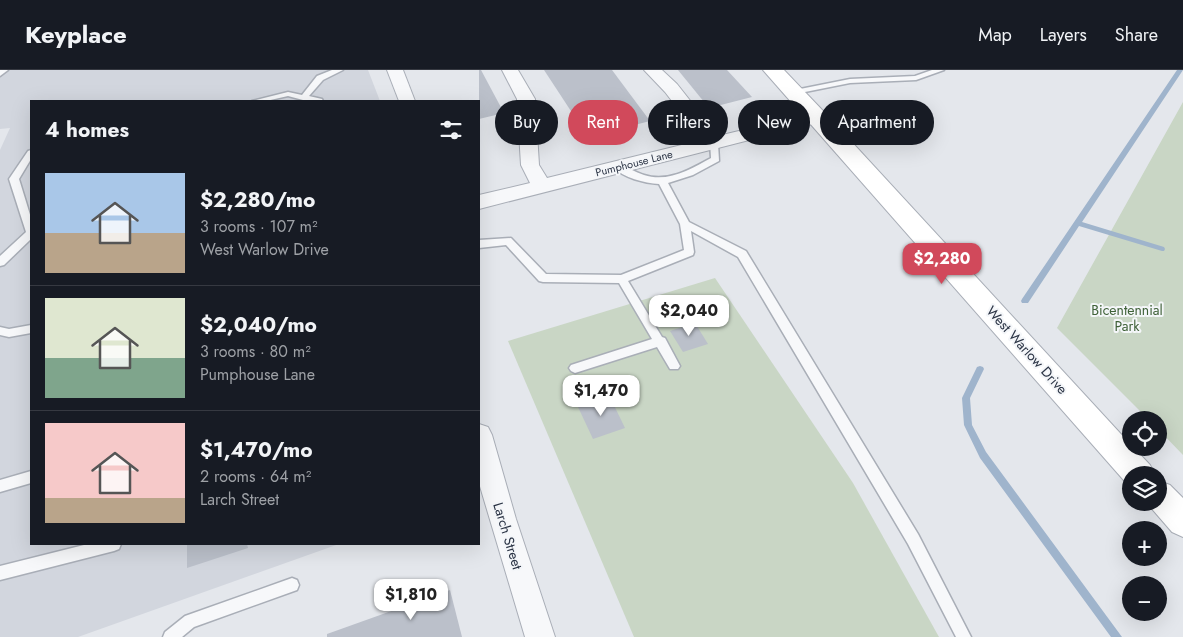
<!DOCTYPE html>
<meta charset="utf-8">
<style>
body{margin:0;font-family:Jost,sans-serif;background:#242831;color:#f1f3f6;height:100vh;display:flex;flex-direction:column;font-size:19px;white-space:nowrap}
*{box-sizing:border-box;margin:0}
p{font-size:16px;color:#9ea1a6}
.icon{flex:none;width:28px;height:28px;fill:none;stroke:currentColor;stroke-width:2;stroke-linecap:round;stroke-linejoin:round}
.map{position:relative;flex:1;overflow:hidden}
.sheet{position:absolute;left:30px;top:30px;width:450px;height:445px;display:flex;flex-direction:column;background:#171b24;border-radius:0px;box-shadow:0 5px 20px #0002}
.sheet>*{flex:none}
.banner{position:absolute;left:495px;top:30px;width:475px;height:45px;display:flex;gap:10px}
.buttons{position:absolute;left:1122px;top:341px;display:grid;gap:10px}
.buttons a{display:grid;place-items:center;width:45px;height:45px;border-radius:50%;background:#171b24;box-shadow:0 5px 20px #0002;font-size:25px}
.price{position:absolute;translate:-50% -42px;padding:0 11px;border-radius:10px;background:#fff;color:#222;font-size:16px;line-height:32px;filter:drop-shadow(0 1px 2px #0008)}
.price::after{content:'';position:absolute;left:50%;top:30px;width:15px;height:11px;margin-left:-8px;background:inherit;clip-path:polygon(0 0,100% 0,50% 100%)}
.price.current{background:#d1495b;color:#fff}
ul{padding:0;list-style:none}
li{display:flex;align-items:center;gap:15px;height:125px;padding:0 15px}
li+li{border-top:1px solid #363941}
li span{display:grid;place-items:center;flex:none;width:140px;height:100px;border-radius:0px;color:#555}
li>.icon{margin-inline-start:auto}
span .icon{width:60px;height:60px;fill:#fffc;stroke-width:1}
li b{font-size:21px}
h2{display:flex;justify-content:space-between;align-items:center;height:60px;padding:0 15px;font-size:21px}
.pill{padding:0 18px;border-radius:22px;background:#171b24;box-shadow:0 5px 20px #0002;font-size:18px;line-height:45px}
.pill.current{background:#d1495b;color:#fff}
header{display:flex;align-items:center;gap:30px;box-sizing:border-box;height:70px;padding:0 25px;background:#171b24;border-bottom:1px solid #363941}
header strong{font-size:24px}
nav{display:flex;gap:28px;margin-inline-start:auto;font-size:18px}
.map>svg:first-child{display:block}
.built{fill:#d2d6de}
.green{fill:#c9d6c5}
.lines{fill:none;stroke-linecap:round;stroke-linejoin:round}
.stream{fill:#9fb4cc;fill-rule:evenodd}
.building{fill:#bbc0ca}
.lane-casing{stroke:#a9aeb7;stroke-width:3}
.street-casing{stroke:#a9aeb7;stroke-width:2}
.secondary-casing{stroke:#a9aeb7;stroke-width:2}
.lane{fill:#f7f8fa;fill-rule:evenodd}
.street{fill:#f7f8fa;fill-rule:evenodd}
.secondary{fill:#fff;fill-rule:evenodd}
.labels{text-anchor:middle;stroke-width:4;stroke-linejoin:round;paint-order:stroke}
.far-street-label{font-size:11px;fill:#2b3445;stroke:#f4f6f9}
.park-label{font-size:14px;fill:#3f6138;stroke:#f4f6f9}
.street-label{font-size:14px;fill:#2b3445;stroke:#f4f6f9}
</style>
<header>
<strong>Keyplace</strong>
<nav><a>Map</a><a>Layers</a><a>Share</a></nav>
</header>
<div class="map">
<svg width="1183" height="567" viewBox="0 0 1183 567">
<rect width="100%" height="100%" fill="#e4e7ec"/>
<path class="built" d="M 4,0 L 368,0 L 380,31 L 31,31 L 31,474 L 339,474 L 78,567 L 0,567 L 0,80 L 10,58 L 0,59 L 0,7 Z"/>
<g class="green">
<path d="M 1183,32 L 1183,385 L 1159,360 L 1159,350 L 1149,350 L 1057,258 Z"/>
<path d="M 715,208 L 853,413 L 939,567 L 634,567 L 508,271 Z"/>
</g>
<g class="lines">
<g class="stream">
<path d="M 1177,0 L 1183,0 L 1082,152 L 1164,177 L 1165,179 L 1164,181 L 1162,181 L 1079,156 L 1028,233 L 1022,233 L 1021,231 L 1022,229 Z"/>
<path d="M 980,296 L 983,297 L 984,299 L 970,328 L 972,355 L 986,382 L 1122,567 L 1111,567 L 980,388 L 964,355 L 962,328 L 977,297 Z"/>
</g>
</g>
<g class="building">
<path d="M 479,0 L 481,0 L 504,43 L 479,49 Z"/>
<path d="M 544,0 L 612,0 L 650,51 L 588,67 Z"/>
<path d="M 678,0 L 727,0 L 752,27 L 709,38 Z"/>
<path d="M 695,253 L 708,274 L 683,282 L 670,261 Z"/>
<path d="M 609,325 L 625,358 L 593,369 L 578,337 Z"/>
<path d="M 187,474 L 247,474 L 248,478 L 187,498 Z"/>
<path d="M 450,520 L 462,567 L 327,567 L 327,564 Z"/>
</g>
<g class="lines">
<defs>
<g id="lane">
<path d="M 0,0 L 8,0 L 0,6 Z"/>
<path d="M 332,0 L 343,0 L 323,10 L 309,26 L 322,29 L 323,31 L 303,30 L 288,26 L 266,31 L 252,31 L 288,22 L 302,25 L 317,6 Z"/>
<path d="M 932,0 L 944,0 L 916,10 L 850,13 L 795,24 L 791,22 L 795,20 L 850,9 L 915,6 Z"/>
<path d="M 714,70 L 718,73 L 719,91 L 693,105 L 668,113 L 689,152 L 746,181 L 918,464 L 971,567 L 956,567 L 908,474 L 738,187 L 691,161 L 694,182 L 693,185 L 628,211 L 662,267 L 665,268 L 680,296 L 678,299 L 670,299 L 657,277 L 575,303 L 571,301 L 569,298 L 571,295 L 652,269 L 619,213 L 543,212 L 539,211 L 506,175 L 479,178 L 479,170 L 511,168 L 546,204 L 621,205 L 684,180 L 680,154 L 659,114 C 644,113 624,108 613,97 L 618,94 C 627,97 635,102 644,105 C 668,113 691,99 711,88 L 710,73 Z"/>
<path d="M 31,80 L 31,89 L 19,109 L 31,148 L 31,169 L 4,195 L 0,196 L 0,186 L 26,162 L 9,109 L 28,81 Z"/>
<path d="M 31,255 L 31,263 L 9,267 L 0,265 L 0,257 L 9,259 Z"/>
<path d="M 31,401 L 31,413 L 0,422 L 0,410 Z"/>
<path d="M 88,474 L 121,474 L 119,479 L 114,481 L 0,510 L 0,496 Z"/>
<path d="M 292,508 L 297,510 L 299,515 L 297,520 L 194,557 L 182,567 L 163,567 L 165,562 L 185,546 Z"/>
</g>
<g id="street">
<path d="M 387,0 L 403,0 L 415,31 L 399,31 Z"/>
<path d="M 502,0 L 518,0 L 535,29 L 539,95 L 547,108 L 702,70 L 665,22 L 644,0 L 662,0 L 677,14 L 718,66 L 818,42 L 824,43 L 827,47 L 824,51 L 479,139 L 479,125 L 530,113 L 521,95 L 517,29 Z"/>
<path d="M 479,354 L 488,357 L 492,365 L 516,449 L 555,567 L 525,567 L 479,413 Z"/>
</g>
<g id="secondary">
<path d="M 763,0 L 784,0 L 825,43 L 1131,375 L 1131,378 L 1134,378 L 1150,395 L 1155,405 L 1131,405 L 1131,416 L 1128,415 Z"/>
<path d="M 1159,411 L 1170,415 L 1183,428 L 1183,467 L 1172,462 L 1146,432 L 1159,432 Z"/>
</g>
</defs>
<use href="#lane" class="lane-casing"/>
<use href="#street" class="street-casing"/>
<use href="#secondary" class="secondary-casing"/>
<use href="#lane" class="lane"/>
<use href="#street" class="street"/>
<use href="#secondary" class="secondary"/>
</g>
<g class="labels">
<g class="far-street-label">
<text transform="translate(634 93) rotate(-14)" y="4">Pumphouse Lane</text>
</g>
<g class="park-label">
<text x="1127" y="245">Bicentennial<tspan x="1127" dy="16">Park</tspan></text>
</g>
<g class="street-label">
<text transform="translate(1027 280) rotate(48)" y="5">West Warlow Drive</text>
<text transform="translate(508 466) rotate(73)" y="5">Larch Street</text>
</g>
</g>
</svg>
<div class="buttons">
<a><svg class="icon" aria-label="locate" viewBox="0 0 24 24"><circle cx="12" cy="12" r="6"/><path d="M12 2v4M12 18v4M2 12h4M18 12h4"/></svg></a>
<a><svg class="icon" aria-label="layers" viewBox="0 0 24 24"><path d="M12 4l9 5-9 5-9-5zM3 14l9 5 9-5"/></svg></a>
<a>+</a>
<a>−</a>
</div>
<b class="price current" style="left:942px;top:215px">$2,280</b>
<b class="price" style="left:689px;top:267px">$2,040</b>
<b class="price" style="left:601px;top:347px">$1,470</b>
<b class="price" style="left:411px;top:551px">$1,810</b>
<div class="banner">
<a class="pill">Buy</a>
<a class="pill current">Rent</a>
<a class="pill">Filters</a>
<a class="pill">New</a>
<a class="pill">Apartment</a>
</div>
<section class="sheet">
<h2>4 homes<svg class="icon" aria-label="filters" viewBox="0 0 24 24"><path d="M4 7h16M4 17h16"/><circle cx="9" cy="7" r="2"/><circle cx="15" cy="17" r="2"/></svg></h2>
<ul>
<li><span style="background:linear-gradient(#a9c7e8 60%,#b9a48a 0)"><svg class="icon" aria-label="home" viewBox="0 0 24 24"><path d="M3 11l9-7 9 7M6 9v11h12V9"/></svg></span><div><b>$2,280/mo</b><p>3 rooms · 107 m²</p><p>West Warlow Drive</p></div></li>
<li><span style="background:linear-gradient(#dfe7d0 60%,#7fa58c 0)"><svg class="icon" aria-label="home" viewBox="0 0 24 24"><path d="M3 11l9-7 9 7M6 9v11h12V9"/></svg></span><div><b>$2,040/mo</b><p>3 rooms · 80 m²</p><p>Pumphouse Lane</p></div></li>
<li><span style="background:linear-gradient(#f6c9c9 75%,#b9a48a 0)"><svg class="icon" aria-label="home" viewBox="0 0 24 24"><path d="M3 11l9-7 9 7M6 9v11h12V9"/></svg></span><div><b>$1,470/mo</b><p>2 rooms · 64 m²</p><p>Larch Street</p></div></li>
</ul>
</section>
</div>
